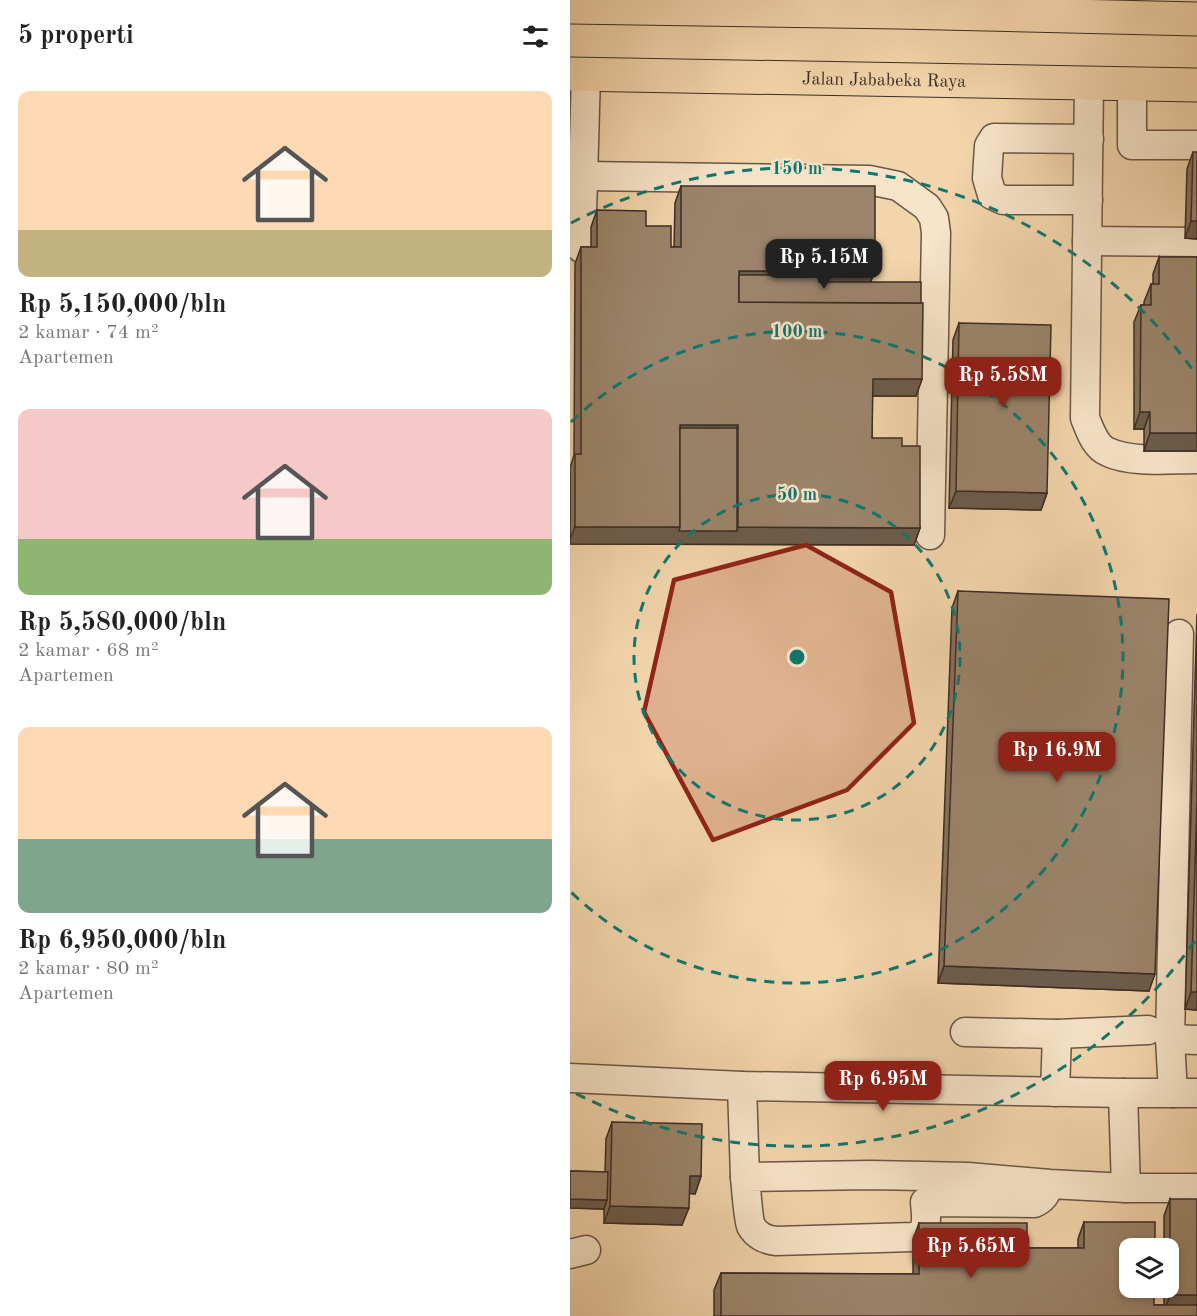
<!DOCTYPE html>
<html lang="id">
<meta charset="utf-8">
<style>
body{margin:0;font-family:"Old Standard TT",serif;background:#f2f2f2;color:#222;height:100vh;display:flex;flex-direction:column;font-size:22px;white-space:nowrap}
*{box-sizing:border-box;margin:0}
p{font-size:20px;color:#767676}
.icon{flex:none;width:33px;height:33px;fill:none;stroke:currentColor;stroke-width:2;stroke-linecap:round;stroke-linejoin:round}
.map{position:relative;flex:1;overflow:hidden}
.sheet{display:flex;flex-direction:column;background:#fff;width:570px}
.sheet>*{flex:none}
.controls{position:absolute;left:549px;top:1238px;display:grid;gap:12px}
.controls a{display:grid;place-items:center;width:60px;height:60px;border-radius:12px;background:#fff;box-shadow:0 3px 9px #0003;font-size:30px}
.price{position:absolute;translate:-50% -51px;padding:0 14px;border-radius:12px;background:#8f2418;color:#fff;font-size:20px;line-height:39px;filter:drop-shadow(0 2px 3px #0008)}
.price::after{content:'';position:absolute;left:50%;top:36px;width:18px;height:14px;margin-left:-9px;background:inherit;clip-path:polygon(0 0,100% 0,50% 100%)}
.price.on{background:#222;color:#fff}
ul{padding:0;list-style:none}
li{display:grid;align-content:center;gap:12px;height:318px;padding:0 18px}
li span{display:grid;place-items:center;height:186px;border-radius:12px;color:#555}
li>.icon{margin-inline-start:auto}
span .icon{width:108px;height:108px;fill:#fffc;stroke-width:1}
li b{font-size:26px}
h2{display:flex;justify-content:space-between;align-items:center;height:72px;padding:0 18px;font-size:26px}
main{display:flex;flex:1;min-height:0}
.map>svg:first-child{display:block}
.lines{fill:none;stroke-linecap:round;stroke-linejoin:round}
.minor-casing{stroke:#6a5646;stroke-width:31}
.major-casing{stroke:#3c2c24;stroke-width:35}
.minor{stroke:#f7e4c9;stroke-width:28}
.major{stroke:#f3d5ac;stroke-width:33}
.wall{fill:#85725c;stroke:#3c2c24;stroke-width:1.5}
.shaded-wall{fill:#6c5c4b;stroke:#3c2c24;stroke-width:1.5}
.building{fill:#9b846b;stroke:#3c2c24;stroke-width:1.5}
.marked{fill:#8f2418;fill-opacity:0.2;stroke:#8f2418;stroke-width:4.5;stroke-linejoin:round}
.ring{fill:none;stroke:#0f766e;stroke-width:3;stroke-dasharray:10 8}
.labels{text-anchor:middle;stroke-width:5;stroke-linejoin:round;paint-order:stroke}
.street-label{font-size:18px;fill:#3c2c24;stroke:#f7e4c9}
.centre{fill:#0f766e;stroke:#f7e4c9;stroke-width:3}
.ring-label{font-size:18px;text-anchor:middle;font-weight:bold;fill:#0f766e;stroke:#f7e4c9;stroke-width:5;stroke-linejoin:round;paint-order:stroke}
</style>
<main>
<section class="sheet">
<h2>5 properti<svg class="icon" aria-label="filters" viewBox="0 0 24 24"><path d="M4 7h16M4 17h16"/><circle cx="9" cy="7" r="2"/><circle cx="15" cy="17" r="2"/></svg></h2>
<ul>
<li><span style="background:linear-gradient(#ffd9b3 75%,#c2b280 0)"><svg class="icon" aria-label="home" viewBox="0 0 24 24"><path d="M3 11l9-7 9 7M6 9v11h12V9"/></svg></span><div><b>Rp 5,150,000/bln</b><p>2 kamar · 74 m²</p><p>Apartemen</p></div></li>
<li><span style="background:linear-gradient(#f6c9c9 70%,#8fb573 0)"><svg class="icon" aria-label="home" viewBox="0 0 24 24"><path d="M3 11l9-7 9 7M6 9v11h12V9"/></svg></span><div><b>Rp 5,580,000/bln</b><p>2 kamar · 68 m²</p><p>Apartemen</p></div></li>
<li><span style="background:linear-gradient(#ffd9b3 60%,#7fa58c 0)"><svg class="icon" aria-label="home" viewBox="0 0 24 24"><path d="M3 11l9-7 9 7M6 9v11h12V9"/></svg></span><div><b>Rp 6,950,000/bln</b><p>2 kamar · 80 m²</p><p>Apartemen</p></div></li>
</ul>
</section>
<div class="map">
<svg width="627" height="1316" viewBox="0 0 627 1316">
<rect width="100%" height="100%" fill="#f3d5ac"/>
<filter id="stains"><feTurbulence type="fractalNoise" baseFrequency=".00333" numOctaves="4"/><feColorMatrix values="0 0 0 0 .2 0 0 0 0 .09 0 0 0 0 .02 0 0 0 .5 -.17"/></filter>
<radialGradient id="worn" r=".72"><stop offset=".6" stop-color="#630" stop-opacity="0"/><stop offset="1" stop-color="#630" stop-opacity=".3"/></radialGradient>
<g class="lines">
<defs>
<g id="minor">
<path d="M 519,84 L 515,418 C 520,430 525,447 538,452 C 561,463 601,459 627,459"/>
<path d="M 562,84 L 562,145 L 627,145"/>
<path d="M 14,176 L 299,180 L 328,186 L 357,207 L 364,218 L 366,233 L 360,535"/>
<path d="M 518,200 L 433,200 L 422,195 L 417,178 L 419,146 L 424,138 L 519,139"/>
<path d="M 517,241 L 627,242"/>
<path d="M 11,248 L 16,74"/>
<path d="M 395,1032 L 487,1034 L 578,1030"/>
<path d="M 600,1039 L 627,1040"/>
<path d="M 0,1078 L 172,1086 L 553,1093 L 627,1093"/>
<path d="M 172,1086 L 175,1177"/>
<path d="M 485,1092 L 487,1034"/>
<path d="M 553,1093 L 556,1188 L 627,1188"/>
<path d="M 603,1093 L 600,1039 L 609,634"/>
<path d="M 480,1184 C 476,1193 474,1199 464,1203 L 355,1202 C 356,1216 360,1233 343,1237 L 206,1241 C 196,1240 186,1235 181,1226 C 178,1219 176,1186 175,1177 L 300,1175 L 354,1176 L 398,1177 L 480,1184 L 556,1188"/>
<path d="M 0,1254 L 16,1250"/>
</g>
<g id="major">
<path d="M 0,7 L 329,12 L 627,19"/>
<path id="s1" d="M 0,74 L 627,85"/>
</g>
</defs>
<use href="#minor" class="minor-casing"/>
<use href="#major" class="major-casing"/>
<use href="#minor" class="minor"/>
<use href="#major" class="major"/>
</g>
<g class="wall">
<path d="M 623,152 L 627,239 L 615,238 L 617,169 Z"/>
<path d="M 111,186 L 301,282 L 352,379 L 346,396 L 302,396 L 302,438 L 332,446 L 350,528 L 344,545 L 0,544 L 0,468 L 4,455 L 5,264 L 11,247 L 21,247 L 21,227 L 27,210 L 76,226 L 101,247 L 104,247 L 105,203 Z"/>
<path d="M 589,257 L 627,451 L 574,451 L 574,429 L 564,429 L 564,322 L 571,305 L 574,305 L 574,302 L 581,284 L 583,284 L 583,274 Z"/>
<path d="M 389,323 L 477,493 L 471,510 L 379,508 L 383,340 Z"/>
<path d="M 388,591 L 579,991 L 368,983 L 382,608 Z"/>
<path d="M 627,614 L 627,1010 L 615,1009 Z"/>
<path d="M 42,1122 L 131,1176 L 125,1194 L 119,1193 L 112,1225 L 34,1223 L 34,1209 L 0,1208 L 0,1171 L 35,1172 L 36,1139 Z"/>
<path d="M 600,1199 L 627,1316 L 144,1316 L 144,1290 L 151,1273 L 343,1274 L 343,1240 L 349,1223 L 457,1248 L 508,1248 L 508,1239 L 514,1222 L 584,1305 L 594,1305 L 594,1287 L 598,1287 L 598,1248 L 594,1248 L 594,1216 Z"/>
</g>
<g class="shaded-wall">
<path d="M 621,221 L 627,221 L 627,239 L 615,238 Z"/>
<path d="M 169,271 L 305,271 L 298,289 L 168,288 Z"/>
<path d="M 303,379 L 352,379 L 346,396 L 296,396 Z"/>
<path d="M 570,412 L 580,412 L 574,429 L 564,429 Z"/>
<path d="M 110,425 L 168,425 L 162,442 L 109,442 Z"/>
<path d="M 580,433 L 627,433 L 627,451 L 574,451 Z"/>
<path d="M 386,491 L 477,493 L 471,510 L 379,508 Z"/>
<path d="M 5,527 L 110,527 L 167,531 L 168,527 L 350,528 L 344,545 L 0,544 L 0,539 Z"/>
<path d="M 374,966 L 585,974 L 579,991 L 368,983 Z"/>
<path d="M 621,992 L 627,992 L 627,1010 L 615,1009 Z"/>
<path d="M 120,1176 L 131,1176 L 125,1194 L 113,1193 Z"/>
<path d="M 0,1199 L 37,1200 L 34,1209 L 0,1208 Z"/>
<path d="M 40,1206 L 119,1208 L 112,1225 L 34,1223 Z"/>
<path d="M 600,1295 L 627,1295 L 627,1312 L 594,1312 Z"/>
</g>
<g class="building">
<path d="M 623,152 L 627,152 L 627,221 L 621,221 Z"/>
<path d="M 111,186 L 305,186 L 305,271 L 169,271 L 169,302 L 353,303 L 352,379 L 303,379 L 302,438 L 332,438 L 332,446 L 350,446 L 350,528 L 168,527 L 168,425 L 110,425 L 110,527 L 5,527 L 5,454 L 11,454 L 11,247 L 27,247 L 27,210 L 76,211 L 76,226 L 101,226 L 101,247 L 111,247 Z"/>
<path d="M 589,257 L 627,257 L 627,433 L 580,433 L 580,412 L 570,412 L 571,305 L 581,305 L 581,284 L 589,284 Z"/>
<path d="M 169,275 L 249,275 L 249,282 L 351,282 L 351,303 L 169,302 Z"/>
<path d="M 389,323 L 481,325 L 477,493 L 386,491 Z"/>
<path d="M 110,428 L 167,428 L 167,531 L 109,531 L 110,527 Z"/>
<path d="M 388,591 L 599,599 L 585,974 L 374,966 Z"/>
<path d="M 627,802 L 627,992 L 621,992 Z"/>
<path d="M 42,1122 L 132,1124 L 131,1176 L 120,1176 L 119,1208 L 40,1206 Z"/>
<path d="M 0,1171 L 38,1172 L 37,1200 L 0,1199 Z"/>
<rect x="600" y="1199" width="27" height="96"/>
<path d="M 514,1222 L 585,1222 L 585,1248 L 560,1248 L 560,1287 L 584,1287 L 584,1305 L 627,1305 L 627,1316 L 151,1316 L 151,1273 L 349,1274 L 349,1223 L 457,1223 L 457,1248 L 514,1248 Z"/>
</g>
<path class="marked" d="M 236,545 L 321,592 L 344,723 L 277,790 L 143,840 L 74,712 L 104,580 Z"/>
<g class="ring">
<circle cx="227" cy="657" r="163"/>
<path d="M1 422A326 326 0 1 1 1 892"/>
<path d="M625 941A489 489 0 0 1 1 1091M1 223A489 489 0 0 1 625 373"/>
</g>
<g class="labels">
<g class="street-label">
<text dy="6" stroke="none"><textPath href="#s1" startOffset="314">Jalan Jababeka Raya</textPath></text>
</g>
</g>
<circle cx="227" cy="657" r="9" class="centre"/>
<g class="ring-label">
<text x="227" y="174">150 m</text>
<text x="227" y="337">100 m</text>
<text x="227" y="500">50 m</text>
</g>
<rect width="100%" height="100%" filter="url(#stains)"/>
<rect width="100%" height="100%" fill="url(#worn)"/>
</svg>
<div class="controls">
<a><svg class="icon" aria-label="layers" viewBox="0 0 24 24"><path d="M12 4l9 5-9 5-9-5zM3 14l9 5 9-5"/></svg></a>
</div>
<b class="price on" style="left:254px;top:290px">Rp 5.15M</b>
<b class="price" style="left:433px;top:408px">Rp 5.58M</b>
<b class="price" style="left:487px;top:783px">Rp 16.9M</b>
<b class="price" style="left:313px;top:1112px">Rp 6.95M</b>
<b class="price" style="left:401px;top:1279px">Rp 5.65M</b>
</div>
</main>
